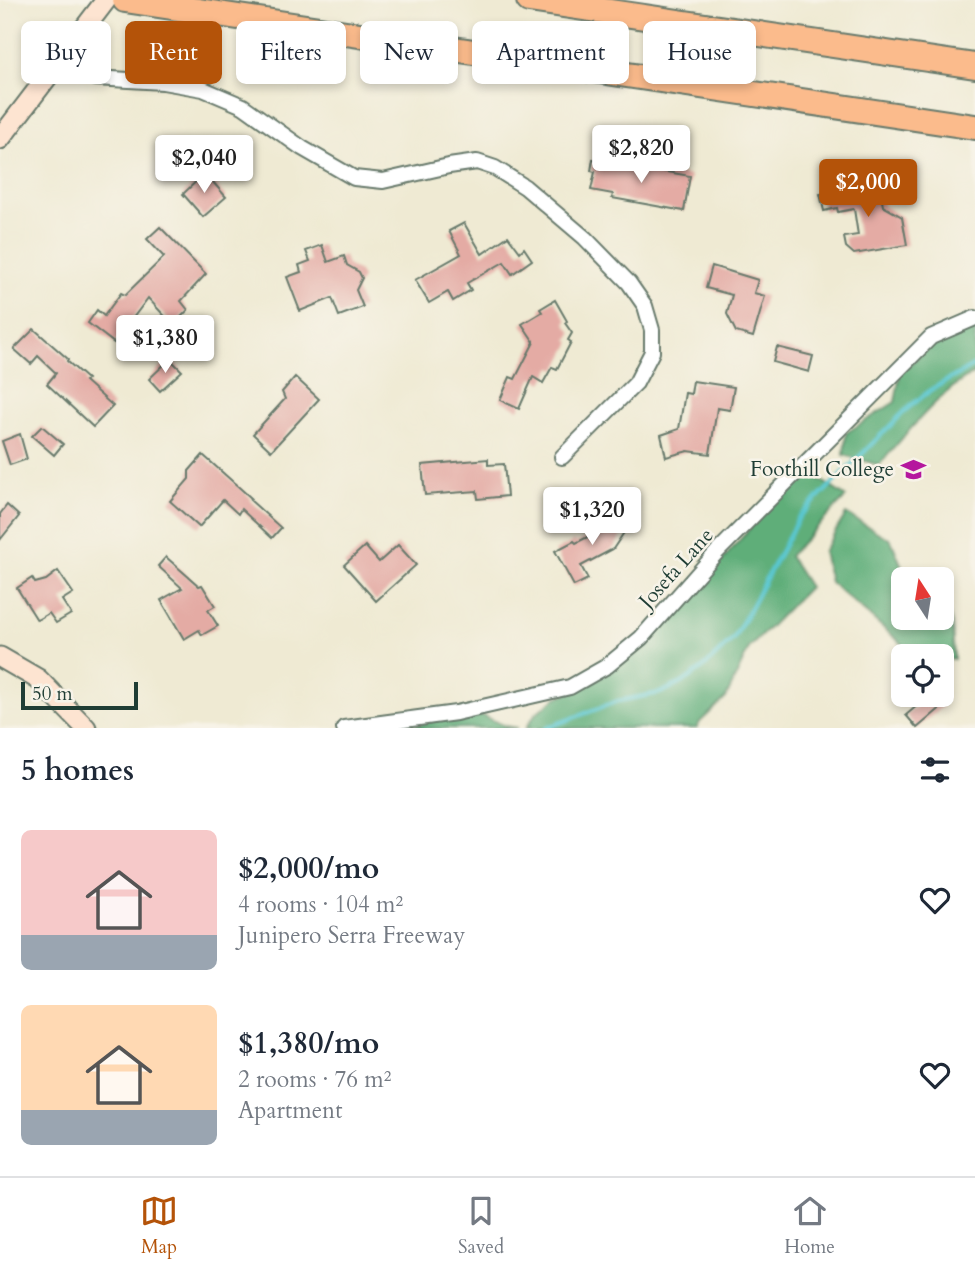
<!DOCTYPE html>
<meta charset="utf-8">
<style>
body{margin:0;font-family:Cardo,serif;background:#f2f2f3;color:#1f2937;height:100vh;display:flex;flex-direction:column;font-size:26px;white-space:nowrap}
*{box-sizing:border-box;margin:0}
p{font-size:23px;color:#747a83}
.icon{flex:none;width:38px;height:38px;fill:none;stroke:currentColor;stroke-width:2;stroke-linecap:round;stroke-linejoin:round}
.map{position:relative;height:728px;overflow:hidden}
.panel{display:flex;flex-direction:column;background:#fff;flex:1}
.panel>*{flex:none}
.banner{position:absolute;left:21px;top:21px;width:934px;height:63px;display:flex;gap:14px}
.needle{width:46px;rotate:348deg}
.controls{position:absolute;left:891px;top:567px;display:grid;gap:14px}
.controls a{display:grid;place-items:center;width:63px;height:63px;border-radius:10px;background:#fff;box-shadow:0 4px 10px #0003;font-size:35px}
.scale{position:absolute;left:21px;bottom:18px;width:117px;box-sizing:border-box;padding-left:7px;border:4px solid #1f3d34;border-top:0;font-size:19px;line-height:24px;white-space:nowrap;color:#1f3d34;-webkit-text-stroke:5px #f7f3e8;paint-order:stroke}
.price{position:absolute;translate:-50% -60px;padding:0 16px;border-radius:7px;background:#fff;color:#222;font-size:23px;line-height:46px;filter:drop-shadow(0 2px 4px #0008)}
.price::after{content:'';position:absolute;left:50%;top:42px;width:21px;height:16px;margin-left:-10px;background:inherit;clip-path:polygon(0 0,100% 0,50% 100%)}
.price.on{background:#b45309;color:#fff}
ul{padding:0;list-style:none}
li{display:flex;align-items:center;gap:21px;height:175px;padding:0 21px}
li span{display:grid;place-items:center;flex:none;width:196px;height:140px;border-radius:10px;color:#555}
li>.icon{margin-inline-start:auto}
span .icon{width:84px;height:84px;fill:#fffc;stroke-width:1}
li b{font-size:30px}
h2{display:flex;justify-content:space-between;align-items:center;height:84px;padding:0 21px;font-size:30px}
.tag{padding:0 24px;border-radius:10px;background:#fff;box-shadow:0 4px 10px #0003;font-size:24px;line-height:63px}
.tag.on{background:#b45309;color:#fff}
.menu{display:flex;justify-content:space-around;align-items:center;height:98px;border-top:2px solid #e0e1e3;background:#fff;font-size:19px;color:#747a83}
.menu a{display:grid;justify-items:center;gap:4px}
.menu .on{color:#b45309}
.map>svg:first-child{display:block}
.forest{fill:#5fae79;stroke:#3f7656;stroke-width:2}
.lines{fill:none;stroke-linecap:round;stroke-linejoin:round}
.stream{stroke:#5ac7d0;stroke-width:4.5}
.building{fill:#e4aba4}
.street-casing{stroke:#687a6c;stroke-width:18}
.secondary-casing{stroke:#687a6c;stroke-width:23}
.highway-casing{stroke:#687a6c;stroke-width:28}
.street{stroke:#fff;stroke-width:14}
.secondary{stroke:#fde4d1;stroke-width:19}
.highway{stroke:#fbbb8c;stroke-width:24}
.labels{text-anchor:middle;stroke-width:5;stroke-linejoin:round;paint-order:stroke}
.poi-label{font-size:21px;fill:#1f3d34;stroke:#f7f3e8;text-anchor:end}
.street-label{font-size:21px;fill:#1f3d34;stroke:#f7f3e8}
</style>
<div class="map">
<svg width="975" height="728" viewBox="0 0 975 728">
<rect width="100%" height="100%" fill="#f7f3e8"/>
<filter id="ink" filterUnits="userSpaceOnUse"><feTurbulence type="fractalNoise" baseFrequency=".0143" numOctaves="2"/><feDisplacementMap in="SourceGraphic" scale="14" xChannelSelector="R" yChannelSelector="G"/><feConvolveMatrix kernelMatrix="1 2 1 2 8 2 1 2 1" color-interpolation-filters="sRGB"/></filter>
<filter id="wash" filterUnits="userSpaceOnUse"><feTurbulence type="fractalNoise" baseFrequency=".00686" numOctaves="4" result="noise"/><feDisplacementMap in="SourceGraphic" scale="28" xChannelSelector="R" yChannelSelector="G"/><feGaussianBlur stdDeviation="1.57" result="paint"/><feColorMatrix in="noise" values="0 0 0 0 0 0 0 0 0 0 0 0 0 0 0 0 0 1.4 0 .05"/><feComposite in="paint" operator="in"/></filter>
<g filter="url(#wash)">
<rect width="100%" height="100%" fill="#efead3"/>
<g class="forest">
<path d="M 975,323 L 975,373 C 941,389 905,436 879,465 L 844,455 L 846,433 L 895,402 L 900,373 L 934,343 Z"/>
<path d="M 809,472 L 846,497 L 789,556 L 809,587 L 749,648 L 726,698 L 700,722 L 697,728 L 526,728 L 536,713 L 556,698 L 594,681 L 636,654 L 697,590 L 768,507 Z"/>
<path d="M 846,514 L 891,540 L 907,579 L 903,579 L 903,618 L 942,618 L 942,590 L 952,624 L 954,659 L 914,654 L 830,582 L 823,552 Z"/>
<path d="M 471,711 L 506,726 L 518,728 L 405,728 Z"/>
</g>
<g class="lines">
<path class="stream" d="M 546,728 L 618,701 L 660,693 L 682,683 L 704,667 L 734,638 L 799,517 L 908,408 L 932,389 L 975,365"/>
</g>
<g id="blocks">
<g class="building">
<path d="M 593,159 L 690,176 L 684,211 L 612,198 L 613,194 L 591,190 L 595,172 L 591,171 Z"/>
<path d="M 205,173 L 226,197 L 203,217 L 183,194 Z"/>
<path d="M 879,184 L 883,206 L 902,217 L 907,245 L 854,254 L 846,247 L 844,237 L 858,235 L 854,209 L 838,212 L 837,208 L 824,211 L 820,194 Z"/>
<path d="M 464,223 L 482,254 L 508,236 L 520,252 L 524,248 L 532,260 L 512,274 L 504,262 L 467,283 L 471,290 L 453,301 L 448,292 L 429,303 L 415,280 L 461,254 L 449,231 Z"/>
<path d="M 160,227 L 206,274 L 181,301 L 188,310 L 173,325 L 148,298 L 114,343 L 88,323 L 97,310 L 104,316 L 121,293 L 125,295 L 164,257 L 147,239 Z"/>
<path d="M 322,245 L 328,262 L 344,256 L 347,265 L 359,272 L 362,278 L 356,290 L 363,307 L 339,316 L 332,298 L 300,311 L 287,277 L 301,272 L 299,265 L 310,261 L 306,251 Z"/>
<path d="M 712,266 L 758,280 L 754,293 L 765,296 L 753,337 L 736,332 L 727,314 L 732,295 L 706,288 Z"/>
<path d="M 555,300 L 567,321 L 565,323 L 572,333 L 568,340 L 571,342 L 557,369 L 552,367 L 543,383 L 533,377 L 519,409 L 500,400 L 510,377 L 515,379 L 534,342 L 522,324 L 542,312 L 540,309 Z"/>
<path d="M 34,329 L 68,359 L 67,361 L 87,379 L 85,381 L 113,406 L 93,427 L 47,384 L 56,373 L 38,356 L 31,364 L 14,349 Z"/>
<path d="M 777,347 L 813,356 L 809,372 L 773,362 Z"/>
<path d="M 170,359 L 182,371 L 160,391 L 149,379 Z"/>
<path d="M 295,377 L 319,399 L 271,451 L 253,434 L 285,399 L 282,392 Z"/>
<path d="M 693,381 L 734,387 L 730,410 L 717,408 L 710,454 L 688,451 L 666,457 L 661,435 L 679,429 L 685,393 L 691,394 Z"/>
<path d="M 42,426 L 63,444 L 54,455 L 32,436 Z"/>
<path d="M 20,434 L 27,459 L 10,465 L 2,441 Z"/>
<path d="M 203,455 L 251,498 L 250,500 L 281,528 L 272,538 L 241,509 L 238,514 L 223,500 L 199,527 L 170,501 L 189,479 L 189,471 Z"/>
<path d="M 488,459 L 488,465 L 504,464 L 507,496 L 478,499 L 477,491 L 425,495 L 422,465 Z"/>
<path d="M 7,505 L 19,516 L 0,540 L 0,514 Z"/>
<path d="M 616,509 L 631,522 L 613,549 L 581,566 L 588,579 L 574,586 L 555,551 L 574,541 L 576,543 L 601,530 Z"/>
<path d="M 398,545 L 416,565 L 376,601 L 344,565 L 365,546 L 379,562 Z"/>
<path d="M 166,557 L 199,586 L 202,585 L 215,606 L 208,610 L 218,626 L 202,635 L 199,630 L 184,639 L 161,600 L 182,588 L 158,566 Z"/>
<path d="M 58,571 L 73,593 L 62,600 L 71,614 L 56,623 L 49,613 L 37,620 L 17,588 L 32,578 L 35,583 L 46,580 Z"/>
<path d="M 930,695 L 933,695 L 943,706 L 917,728 L 906,715 Z"/>
</g>
</g>
</g>
<g filter="url(#ink)">
<use href="#blocks" fill-opacity="0" stroke="#687a6c" stroke-width="2"/>
<g class="lines">
<defs>
<g id="street">
<path d="M 64,56 L 95,78 L 163,82 L 203,89 L 243,106 L 302,148 L 354,178 L 383,181 L 449,166 L 477,162 L 495,168 L 525,187 L 585,238 L 629,283 L 645,306 L 652,330 L 652,352 L 636,383 L 562,457"/>
<path d="M 344,728 L 456,713 L 570,687 L 607,666 L 641,638 L 717,552 L 931,337 L 975,318"/>
</g>
<g id="secondary">
<path d="M 0,139 L 106,0"/>
<path d="M 0,657 L 38,679 L 86,728"/>
</g>
<g id="highway">
<path d="M 125,0 L 975,127"/>
<path d="M 529,0 L 975,66"/>
</g>
</defs>
<use href="#street" class="street-casing"/>
<use href="#secondary" class="secondary-casing"/>
<use href="#highway" class="highway-casing"/>
<use href="#street" class="street"/>
<use href="#secondary" class="secondary"/>
<use href="#highway" class="highway"/>
</g>
</g>
<defs>
<symbol id="university-bare" viewBox="-9 -9 18 18"><path d="M0-5L7-2L0 1L-7-2ZM-4 1L0 2.5L4 1V4Q0 6-4 4Z" fill="#b5179e" stroke="#f7f3e8" stroke-width="2.5" paint-order="stroke"/></symbol>
</defs>
<g fill-rule="evenodd">
<use href="#university-bare" x="896" y="452" width="35" height="35"/>
</g>
<g class="labels">
<g class="poi-label">
<text x="894" y="476">Foothill College</text>
</g>
<g class="street-label">
<text transform="translate(676 568) rotate(-48)" y="7">Josefa Lane</text>
</g>
</g>
</svg>
<div class="controls">
<a><svg class="needle" viewBox="-14 -14 28 28"><path d="M0-13l5 13h-10z" fill="#e53935"/><path d="M0 13l5-13h-10z" fill="#747a83"/></svg></a>
<a><svg class="icon" aria-label="locate" viewBox="0 0 24 24"><circle cx="12" cy="12" r="6"/><path d="M12 2v4M12 18v4M2 12h4M18 12h4"/></svg></a>
</div>
<div class="scale">50 m</div>
<b class="price" style="left:641px;top:185px">$2,820</b>
<b class="price" style="left:204px;top:195px">$2,040</b>
<b class="price on" style="left:868px;top:219px">$2,000</b>
<b class="price" style="left:165px;top:375px">$1,380</b>
<b class="price" style="left:592px;top:547px">$1,320</b>
<div class="banner">
<a class="tag">Buy</a>
<a class="tag on">Rent</a>
<a class="tag">Filters</a>
<a class="tag">New</a>
<a class="tag">Apartment</a>
<a class="tag">House</a>
</div>
</div>
<section class="panel">
<h2>5 homes<svg class="icon" aria-label="filters" viewBox="0 0 24 24"><path d="M4 7h16M4 17h16"/><circle cx="9" cy="7" r="2"/><circle cx="15" cy="17" r="2"/></svg></h2>
<ul>
<li><span style="background:linear-gradient(#f6c9c9 75%,#9aa5b1 0)"><svg class="icon" aria-label="home" viewBox="0 0 24 24"><path d="M3 11l9-7 9 7M6 9v11h12V9"/></svg></span><div><b>$2,000/mo</b><p>4 rooms · 104 m²</p><p>Junipero Serra Freeway</p></div><svg class="icon" aria-label="heart" viewBox="0 0 24 24"><path d="M12 20l-8-8c-3-5 5-10 8-4 3-6 11-1 8 4z"/></svg></li>
<li><span style="background:linear-gradient(#ffd9b3 75%,#9aa5b1 0)"><svg class="icon" aria-label="home" viewBox="0 0 24 24"><path d="M3 11l9-7 9 7M6 9v11h12V9"/></svg></span><div><b>$1,380/mo</b><p>2 rooms · 76 m²</p><p>Apartment</p></div><svg class="icon" aria-label="heart" viewBox="0 0 24 24"><path d="M12 20l-8-8c-3-5 5-10 8-4 3-6 11-1 8 4z"/></svg></li>
</ul>
</section>
<nav class="menu">
<a class="on"><svg class="icon" aria-label="map" viewBox="0 0 24 24"><path d="M3 6l6-2 6 2 6-2v14l-6 2-6-2-6 2zM9 4v14M15 6v14"/></svg>Map</a>
<a><svg class="icon" aria-label="saved" viewBox="0 0 24 24"><path d="M7 4h10v16l-5-4-5 4z"/></svg>Saved</a>
<a><svg class="icon" aria-label="home" viewBox="0 0 24 24"><path d="M3 11l9-7 9 7M6 9v11h12V9"/></svg>Home</a>
</nav>
